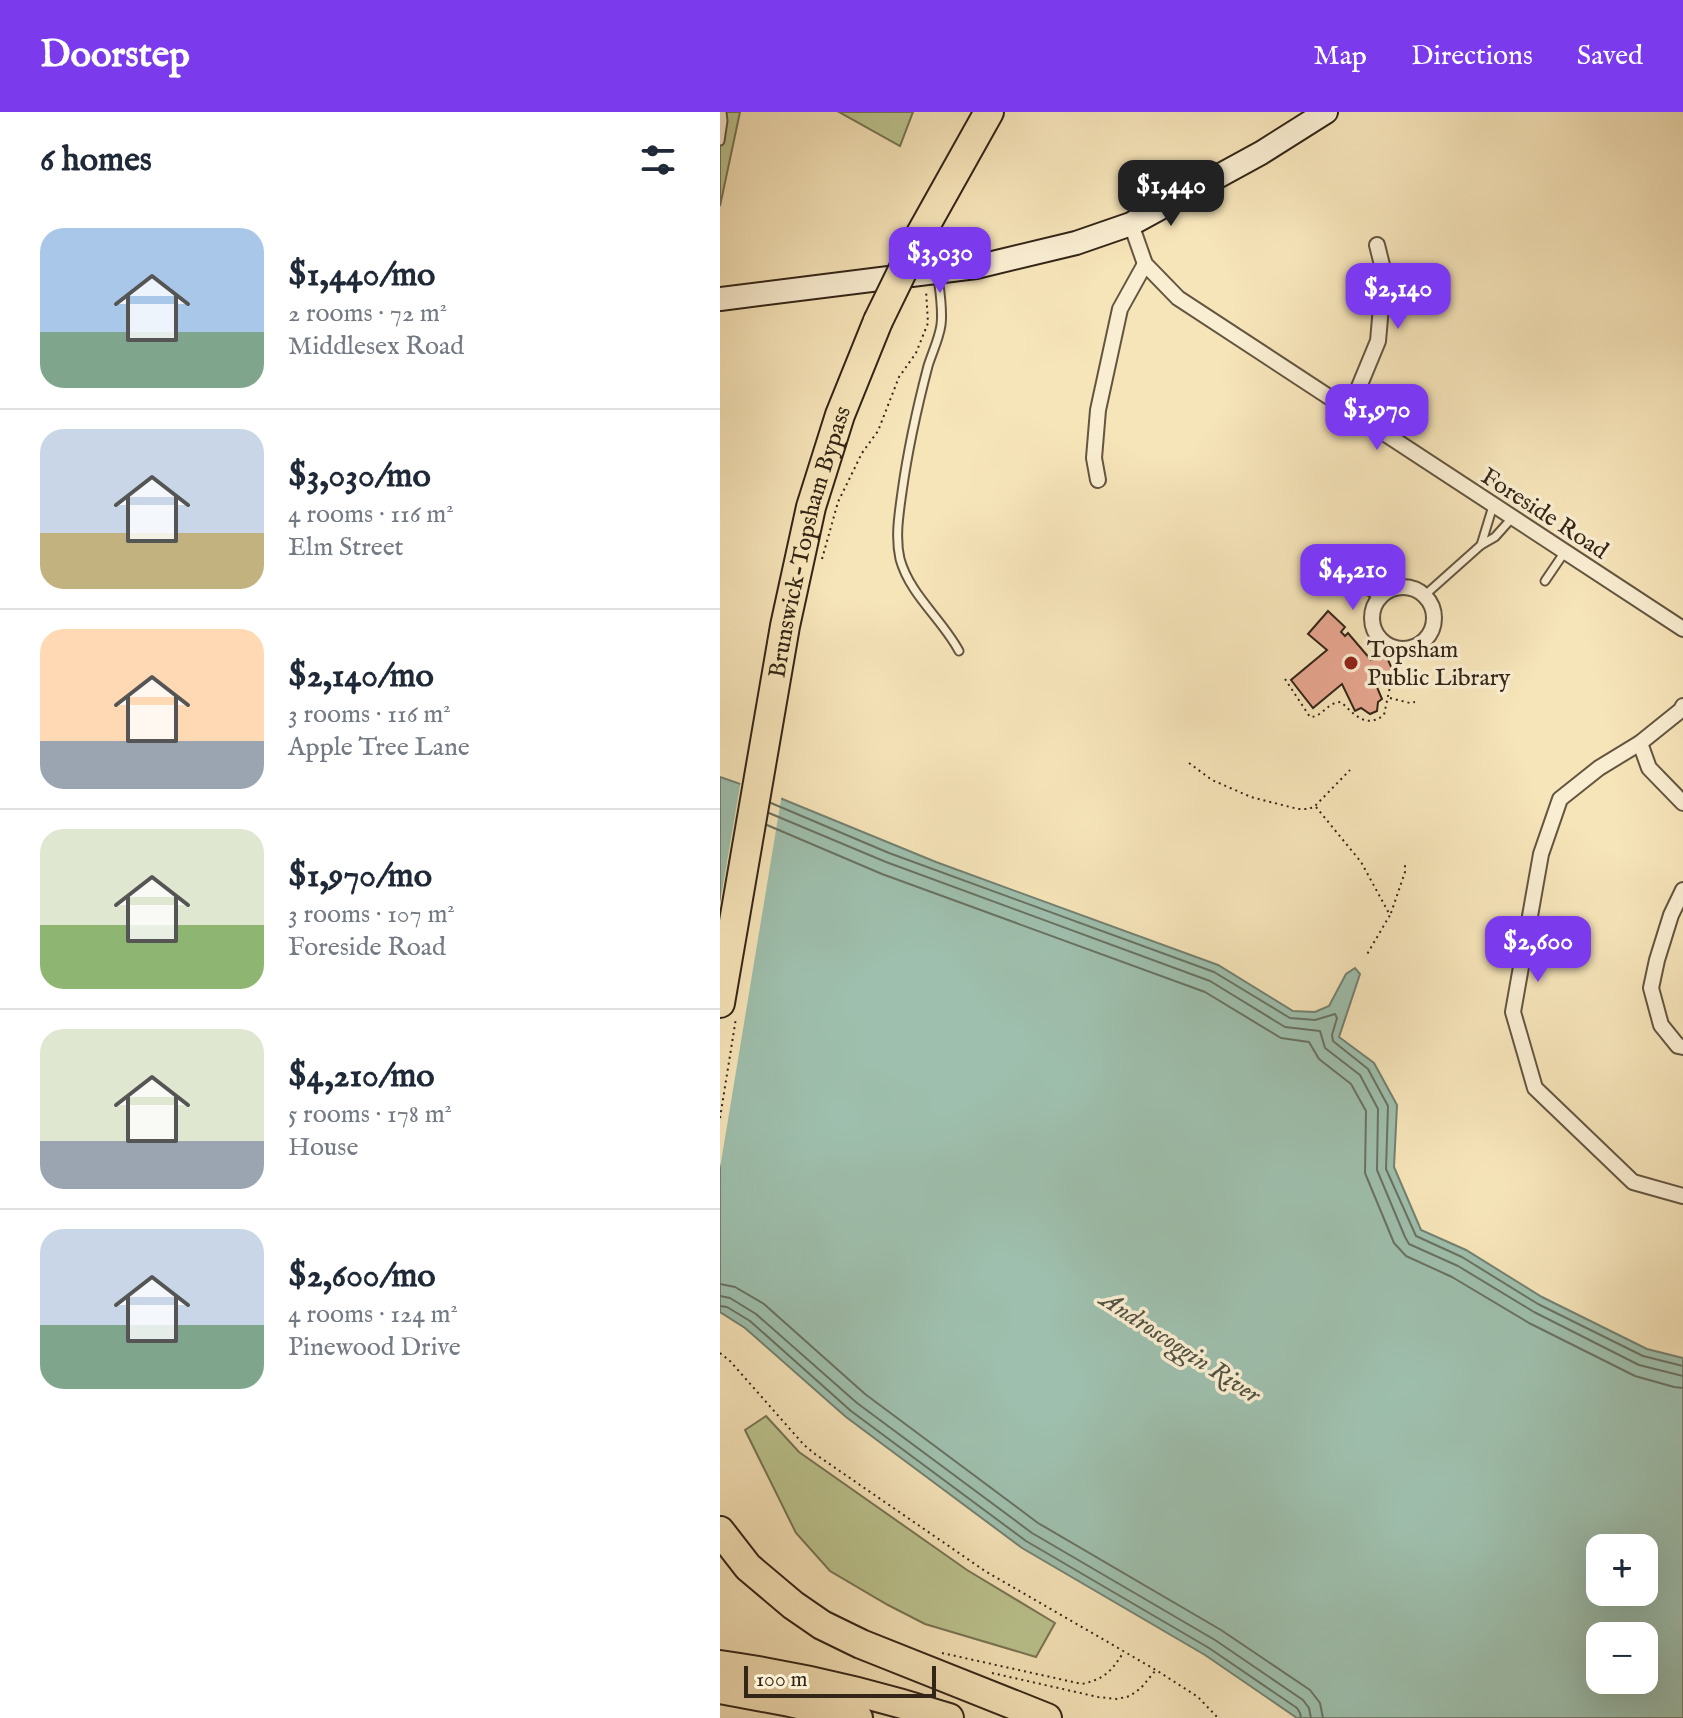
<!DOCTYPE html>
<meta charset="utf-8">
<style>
body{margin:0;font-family:"IM FELL English",serif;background:#f6f6f7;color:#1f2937;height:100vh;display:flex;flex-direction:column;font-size:30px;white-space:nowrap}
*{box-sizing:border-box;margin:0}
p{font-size:26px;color:#747a83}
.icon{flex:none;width:44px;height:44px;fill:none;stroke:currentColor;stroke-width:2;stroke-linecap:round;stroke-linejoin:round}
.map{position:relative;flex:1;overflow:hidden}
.details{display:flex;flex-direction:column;background:#fff;width:720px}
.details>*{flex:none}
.tools{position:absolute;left:866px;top:1422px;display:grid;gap:16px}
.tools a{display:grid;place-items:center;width:72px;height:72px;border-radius:16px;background:#fff;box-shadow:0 8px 32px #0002;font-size:40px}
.scale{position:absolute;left:24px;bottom:20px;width:192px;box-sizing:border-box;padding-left:8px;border:4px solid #332517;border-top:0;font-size:22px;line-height:28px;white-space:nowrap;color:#332517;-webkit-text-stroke:6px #faeed2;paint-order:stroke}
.price{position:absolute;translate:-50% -68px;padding:0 18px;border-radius:16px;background:#7c3aed;color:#fff;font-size:26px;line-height:52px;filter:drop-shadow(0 2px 4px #0008)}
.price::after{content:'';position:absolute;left:50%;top:48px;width:24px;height:18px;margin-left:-12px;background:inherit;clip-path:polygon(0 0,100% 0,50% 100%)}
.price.selected{background:#222;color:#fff}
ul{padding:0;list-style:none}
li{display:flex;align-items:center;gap:24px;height:200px;padding:0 40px}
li+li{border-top:2px solid #e0e1e3}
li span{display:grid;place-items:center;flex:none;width:224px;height:160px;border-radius:24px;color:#555}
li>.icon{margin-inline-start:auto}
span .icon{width:96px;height:96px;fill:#fffc;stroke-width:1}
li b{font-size:34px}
h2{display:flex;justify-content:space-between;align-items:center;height:96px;padding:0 40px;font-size:34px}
header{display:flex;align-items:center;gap:48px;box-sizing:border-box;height:112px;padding:0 40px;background:#7c3aed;color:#fff}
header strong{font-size:38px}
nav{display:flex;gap:44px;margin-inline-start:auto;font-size:28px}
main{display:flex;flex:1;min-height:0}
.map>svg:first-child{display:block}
.green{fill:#bcc590;stroke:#787554;stroke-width:2}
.water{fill:#9ebfad;stroke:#738171;stroke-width:2;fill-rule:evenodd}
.pier{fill:#f7e5ba}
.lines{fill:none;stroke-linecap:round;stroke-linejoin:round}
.shore{stroke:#687262;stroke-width:2}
.building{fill:#e7a690;stroke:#332517;stroke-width:2}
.lane-casing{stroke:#645540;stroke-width:11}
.street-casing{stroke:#645540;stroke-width:18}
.secondary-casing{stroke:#332517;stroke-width:26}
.highway-casing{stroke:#332517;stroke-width:32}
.path{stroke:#332517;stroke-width:2;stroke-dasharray:2 4;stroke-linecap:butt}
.lane{stroke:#faeed2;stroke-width:7}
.street{stroke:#faeed2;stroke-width:14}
.secondary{stroke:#faeed2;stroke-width:22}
.highway{stroke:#f7e5ba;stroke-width:28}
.highway-bridge-casing{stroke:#332517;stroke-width:32;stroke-linecap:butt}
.highway-bridge{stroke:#f7e5ba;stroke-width:28}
.poi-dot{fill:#8f2418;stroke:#faeed2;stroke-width:3}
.labels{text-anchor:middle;stroke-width:7;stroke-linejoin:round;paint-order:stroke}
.street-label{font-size:24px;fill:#332517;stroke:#faeed2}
.poi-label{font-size:24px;fill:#332517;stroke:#faeed2;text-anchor:start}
.water-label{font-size:26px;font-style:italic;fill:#535344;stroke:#faeed2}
</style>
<header>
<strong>Doorstep</strong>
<nav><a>Map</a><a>Directions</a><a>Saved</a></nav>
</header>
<main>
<section class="details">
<h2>6 homes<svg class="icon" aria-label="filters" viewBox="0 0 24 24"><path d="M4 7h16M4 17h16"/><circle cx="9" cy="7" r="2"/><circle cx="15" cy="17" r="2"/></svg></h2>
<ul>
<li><span style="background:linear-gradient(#a9c7e8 65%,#7fa58c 0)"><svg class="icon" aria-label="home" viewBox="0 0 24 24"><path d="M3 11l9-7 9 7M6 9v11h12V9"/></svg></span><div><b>$1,440/mo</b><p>2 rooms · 72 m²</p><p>Middlesex Road</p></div></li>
<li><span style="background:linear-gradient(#c9d6e8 65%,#c2b280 0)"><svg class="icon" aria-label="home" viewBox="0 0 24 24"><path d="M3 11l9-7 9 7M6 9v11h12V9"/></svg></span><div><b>$3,030/mo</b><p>4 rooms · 116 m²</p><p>Elm Street</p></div></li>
<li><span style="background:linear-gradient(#ffd9b3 70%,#9aa5b1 0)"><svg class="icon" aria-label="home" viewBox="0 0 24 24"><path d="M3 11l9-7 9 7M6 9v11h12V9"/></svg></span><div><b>$2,140/mo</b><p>3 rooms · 116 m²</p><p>Apple Tree Lane</p></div></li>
<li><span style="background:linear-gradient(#dfe7d0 60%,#8fb573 0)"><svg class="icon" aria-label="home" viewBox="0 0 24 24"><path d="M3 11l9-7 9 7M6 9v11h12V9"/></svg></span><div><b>$1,970/mo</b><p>3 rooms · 107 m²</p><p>Foreside Road</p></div></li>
<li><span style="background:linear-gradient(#dfe7d0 70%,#9aa5b1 0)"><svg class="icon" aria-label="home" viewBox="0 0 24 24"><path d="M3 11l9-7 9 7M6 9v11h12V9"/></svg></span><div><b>$4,210/mo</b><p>5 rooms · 178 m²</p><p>House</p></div></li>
<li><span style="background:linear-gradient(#c9d6e8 60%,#7fa58c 0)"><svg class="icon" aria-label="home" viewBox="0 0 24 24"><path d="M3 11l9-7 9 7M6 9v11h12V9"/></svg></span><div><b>$2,600/mo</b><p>4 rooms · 124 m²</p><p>Pinewood Drive</p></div></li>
</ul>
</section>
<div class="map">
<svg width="963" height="1606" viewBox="0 0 963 1606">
<rect width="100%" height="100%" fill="#f7e5ba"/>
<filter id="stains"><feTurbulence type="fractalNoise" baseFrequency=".0025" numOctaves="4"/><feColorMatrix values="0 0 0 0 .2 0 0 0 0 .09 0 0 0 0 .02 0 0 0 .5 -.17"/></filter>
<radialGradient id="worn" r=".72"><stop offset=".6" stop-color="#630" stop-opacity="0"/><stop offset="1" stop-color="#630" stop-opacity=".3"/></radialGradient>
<g class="green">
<path d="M 0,0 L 20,0 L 0,94 Z"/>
<path d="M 119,0 L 193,0 L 180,34 Z"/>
<path d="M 46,1304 L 79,1340 L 247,1458 L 335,1511 L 316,1545 L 205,1512 L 168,1493 L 110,1459 L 76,1421 L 25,1318 Z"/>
</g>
<path class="water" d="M 0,665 L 55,684 L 216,750 L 498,853 L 573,899 L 595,900 L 609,894 L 626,862 L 635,856 L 640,862 L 619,925 L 654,951 L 677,993 L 674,1055 L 701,1118 L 746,1138 L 822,1185 L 927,1237 L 963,1246 L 963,1606 L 577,1606 L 485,1543 L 302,1436 L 126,1305 L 25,1216 L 0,1200 ZM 880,1436 L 924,1436 L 924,1480 L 880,1480 ZM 880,1524 L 924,1524 L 924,1568 L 880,1568 Z"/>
<path class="pier" d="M 21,668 L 62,682 L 0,1056 L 0,791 Z"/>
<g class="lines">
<g class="shore">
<path d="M 51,691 L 169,741 L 494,860 L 570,906 L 595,908 L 615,902 L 617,906 L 612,923 L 613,929 L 648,957 L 668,994 L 666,1057 L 696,1124 L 742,1145 L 818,1192 L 923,1244 L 963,1254"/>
<path d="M 49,701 L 166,750 L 490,869 L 565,915 L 600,919 L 605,936 L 640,963 L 658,997 L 657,1058 L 685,1125 L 689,1132 L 738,1154 L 814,1200 L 919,1253 L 963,1264"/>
<path d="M 47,713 L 162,762 L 485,880 L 561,926 L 589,930 L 599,947 L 631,972 L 646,999 L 645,1061 L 674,1131 L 686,1144 L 732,1165 L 809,1211 L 915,1264 L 954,1275 L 963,1276"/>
<path d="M 0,1172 L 15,1175 L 44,1192 L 145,1282 L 318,1411 L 501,1518 L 590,1578 L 600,1591 L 603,1606"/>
<path d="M 0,1184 L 10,1186 L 36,1202 L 137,1291 L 312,1421 L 495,1528 L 583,1588 L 589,1596 L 591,1606"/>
<path d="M 0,1194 L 7,1195 L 30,1209 L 131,1299 L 306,1429 L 489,1536 L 577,1596 L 580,1601 L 581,1606"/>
</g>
</g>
<path class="building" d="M 608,499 L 625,515 L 621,520 L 625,524 L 628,521 L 651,548 L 666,543 L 675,564 L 656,573 L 662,587 L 658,590 L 657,599 L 650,602 L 641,596 L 635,599 L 622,572 L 593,596 L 571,568 L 607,538 L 588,522 Z"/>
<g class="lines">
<defs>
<g id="lane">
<path d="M 0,29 L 3,9 L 2,0"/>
<path d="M 218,165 C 220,180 223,198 221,213 C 219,227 212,241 208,254 C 197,296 188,337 182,380 C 179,402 175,425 180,447 C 190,483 222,507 239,539"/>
<path d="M 761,433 L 773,394"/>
<path d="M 825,469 L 844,441"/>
<path d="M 705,483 L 761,433 L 775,425 L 792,406"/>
</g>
<g id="street">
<path d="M 411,112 L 425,152 L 458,186 L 963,517"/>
<path d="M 629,299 L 658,229 L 664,161 L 657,133"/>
<path d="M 378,368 L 374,346 L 378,298 L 400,197 L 425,152"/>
<path d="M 629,461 L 661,483"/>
<circle cx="683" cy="506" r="31"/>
<path d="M 963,594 L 961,598 L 920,631 L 879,656 L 840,687 L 821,742 L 793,900 L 815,976 L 913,1070 L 963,1084"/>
<path d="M 920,631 L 929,656 L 963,691"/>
<path d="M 963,778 L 951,803 L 937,848 L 931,876 L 941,913 L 958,934 L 963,935"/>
</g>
<path id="secondary" d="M 0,187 L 256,155 L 356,131 L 411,112 L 541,41 L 606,0"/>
<g id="highway">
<path d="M 199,125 L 269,0"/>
<path id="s1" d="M 0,891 L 65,514 L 91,395 L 120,303 L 158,209"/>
<path d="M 0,1419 L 28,1455 L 73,1493 L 102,1513 L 141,1532 L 327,1606"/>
<path d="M 0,1553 C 78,1564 154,1582 229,1606"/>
<path d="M 0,1577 L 70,1590 L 138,1606"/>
</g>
</defs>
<use href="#lane" class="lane-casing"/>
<use href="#street" class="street-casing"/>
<use href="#secondary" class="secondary-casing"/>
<use href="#highway" class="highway-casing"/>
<g class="path">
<path d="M 102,447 L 118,390 L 142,341 L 158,319 L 179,265 L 196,241 L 208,211 L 206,178"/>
<path d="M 565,567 L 590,605 C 603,605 607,590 621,590 C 635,603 646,617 664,603 L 671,570 L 682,569"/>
<path d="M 670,586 L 690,591 L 695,590"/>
<path d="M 469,651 L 492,668 L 531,685 L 578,697 L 589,697 L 595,694 L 630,658"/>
<path d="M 596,695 L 641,750 L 670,803 L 646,844"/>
<path d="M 671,801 L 685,760 L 685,750"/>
<path d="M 0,1006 L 16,906"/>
<path d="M 0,1241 L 10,1249 L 84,1333 L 95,1342 L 265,1459 L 436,1558 L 478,1585 L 498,1606"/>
<path d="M 222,1541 L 362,1572 C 384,1567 391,1560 403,1541"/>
<path d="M 272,1561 L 378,1585 L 397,1587 L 410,1584 L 421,1576 L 435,1559"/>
</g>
<use href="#lane" class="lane"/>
<use href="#street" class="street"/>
<use href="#secondary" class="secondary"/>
<use href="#highway" class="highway"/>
<defs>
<path id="highway-bridge" d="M 158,209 L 199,125"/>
</defs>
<use href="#highway-bridge" class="highway-bridge-casing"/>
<use href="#highway-bridge" class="highway-bridge"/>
</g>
<circle class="poi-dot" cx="631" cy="551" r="8"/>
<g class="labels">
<g class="street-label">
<text transform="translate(825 401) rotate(33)" y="8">Foreside Road</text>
<text dy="8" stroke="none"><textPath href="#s1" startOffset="470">Brunswick-Topsham Bypass</textPath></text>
</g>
<g class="poi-label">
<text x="647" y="545">Topsham<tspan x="647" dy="28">Public Library</tspan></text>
</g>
<g class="water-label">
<text transform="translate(461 1234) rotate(33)" y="9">Androscoggin River</text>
</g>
</g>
<rect width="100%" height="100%" filter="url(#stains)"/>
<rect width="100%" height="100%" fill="url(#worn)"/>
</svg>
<div class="tools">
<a>+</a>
<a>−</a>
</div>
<div class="scale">100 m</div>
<b class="price selected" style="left:451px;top:116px">$1,440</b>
<b class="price" style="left:220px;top:183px">$3,030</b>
<b class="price" style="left:678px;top:219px">$2,140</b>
<b class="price" style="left:657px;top:340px">$1,970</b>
<b class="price" style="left:633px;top:500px">$4,210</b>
<b class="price" style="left:818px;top:872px">$2,600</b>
</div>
</main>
